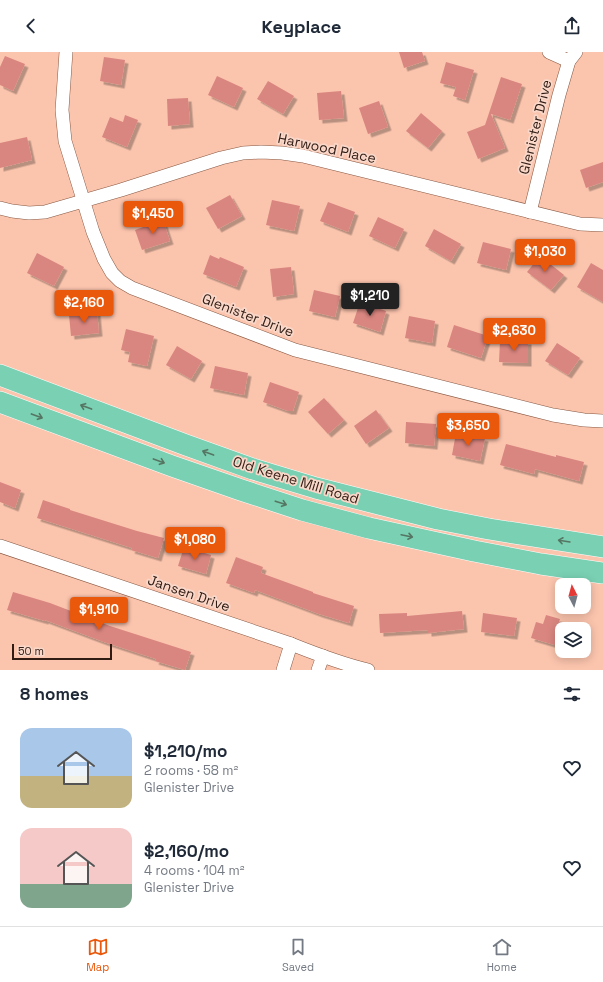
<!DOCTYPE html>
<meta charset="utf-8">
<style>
body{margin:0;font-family:"Space Grotesk",sans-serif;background:#f2f2f3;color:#1f2937;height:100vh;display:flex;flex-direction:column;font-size:15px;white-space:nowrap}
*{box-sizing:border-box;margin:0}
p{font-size:13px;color:#747a83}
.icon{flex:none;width:22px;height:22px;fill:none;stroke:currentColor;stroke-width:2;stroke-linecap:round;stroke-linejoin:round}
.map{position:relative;height:618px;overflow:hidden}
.drawer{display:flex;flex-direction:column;background:#fff;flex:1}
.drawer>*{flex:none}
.needle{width:26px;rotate:354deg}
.fabs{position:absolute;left:555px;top:526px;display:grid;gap:8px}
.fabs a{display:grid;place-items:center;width:36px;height:36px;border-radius:8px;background:#fff;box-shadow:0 2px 10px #0003;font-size:20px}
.scale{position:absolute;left:12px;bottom:10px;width:100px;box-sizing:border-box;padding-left:4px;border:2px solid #301c13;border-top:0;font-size:11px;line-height:14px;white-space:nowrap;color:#301c13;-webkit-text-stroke:3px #f9d7c9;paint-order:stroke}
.price{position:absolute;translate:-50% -34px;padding:0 9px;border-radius:4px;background:#ea580c;color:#fff;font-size:13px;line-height:26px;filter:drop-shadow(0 1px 2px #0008)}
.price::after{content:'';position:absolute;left:50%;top:24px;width:12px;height:9px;margin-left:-6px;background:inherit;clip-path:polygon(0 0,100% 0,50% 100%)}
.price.current{background:#222;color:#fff}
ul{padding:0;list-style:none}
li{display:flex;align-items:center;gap:12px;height:100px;padding:0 20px}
li span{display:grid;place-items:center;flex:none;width:112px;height:80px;border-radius:12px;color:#555}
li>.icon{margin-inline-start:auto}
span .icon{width:48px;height:48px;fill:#fffc;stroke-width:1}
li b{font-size:17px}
h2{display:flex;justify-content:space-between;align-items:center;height:48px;padding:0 20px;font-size:17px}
header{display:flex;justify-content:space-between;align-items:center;height:52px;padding:0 20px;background:#fff;font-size:18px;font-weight:600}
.tab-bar{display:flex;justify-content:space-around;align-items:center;height:56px;border-top:1px solid #e0e1e3;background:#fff;font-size:11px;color:#747a83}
.tab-bar a{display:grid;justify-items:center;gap:2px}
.tab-bar .current{color:#ea580c}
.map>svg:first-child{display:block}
.building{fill:#da8680;filter:url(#shadow)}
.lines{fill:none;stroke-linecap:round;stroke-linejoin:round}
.street-casing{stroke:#875843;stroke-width:14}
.primary-casing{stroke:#fff;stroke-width:22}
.street{stroke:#fff;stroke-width:13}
.primary{stroke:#7ad0b3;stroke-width:21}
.oneway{stroke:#557663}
.labels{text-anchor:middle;stroke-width:3.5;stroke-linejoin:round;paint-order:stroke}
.street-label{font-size:14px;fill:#301c13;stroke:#f9d7c9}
</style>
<header><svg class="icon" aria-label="back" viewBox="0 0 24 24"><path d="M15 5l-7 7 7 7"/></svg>Keyplace<svg class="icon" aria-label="share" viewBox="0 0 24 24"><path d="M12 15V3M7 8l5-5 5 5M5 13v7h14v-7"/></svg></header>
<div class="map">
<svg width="603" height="618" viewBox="0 0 603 618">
<defs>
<filter id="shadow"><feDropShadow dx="3.5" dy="3.5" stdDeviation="0" flood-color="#0004"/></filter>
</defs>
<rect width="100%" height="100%" fill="#fbc4ad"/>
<g class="building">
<path d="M 399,0 L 422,0 L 425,9 L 404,16 Z"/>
<path d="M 5,4 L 25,12 L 13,39 L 0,33 L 0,15 Z"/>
<path d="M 104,5 L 125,8 L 121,33 L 100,29 Z"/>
<path d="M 446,10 L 474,18 L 465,48 L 453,44 L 456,35 L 440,31 Z"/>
<path d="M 217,24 L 243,36 L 234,55 L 208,43 Z"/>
<path d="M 501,25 L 522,32 L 510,68 L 491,62 L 505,96 L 478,107 L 467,80 L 485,73 Z"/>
<path d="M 268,29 L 294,44 L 283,62 L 257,47 Z"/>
<path d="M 341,39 L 344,66 L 319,68 L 317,41 Z"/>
<path d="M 188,46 L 190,72 L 168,74 L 167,47 Z"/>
<path d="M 379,49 L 388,75 L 368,82 L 359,56 Z"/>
<path d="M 421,61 L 442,79 L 428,96 L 406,79 Z"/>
<path d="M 125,63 L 138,68 L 127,95 L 102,85 L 110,65 L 123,70 Z"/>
<path d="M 27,85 L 32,108 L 0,116 L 0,91 Z"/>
<path d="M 603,110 L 603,130 L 586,136 L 580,118 Z"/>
<path d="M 230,143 L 242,164 L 218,177 L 206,156 Z"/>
<path d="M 272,148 L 300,154 L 294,179 L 266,173 Z"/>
<path d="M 328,150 L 355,160 L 348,180 L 320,169 Z"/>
<path d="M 378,165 L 404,177 L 395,196 L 369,184 Z"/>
<path d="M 163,168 L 170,189 L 142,198 L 135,178 Z"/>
<path d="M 434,177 L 461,192 L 451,209 L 425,194 Z"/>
<path d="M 483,190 L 511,197 L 506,218 L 477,211 Z"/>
<path d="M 37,201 L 64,215 L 54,234 L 27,221 Z"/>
<path d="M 210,203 L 219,207 L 220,205 L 244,215 L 236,235 L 203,222 Z"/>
<path d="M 540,204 L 564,223 L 551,238 L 527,220 Z"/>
<path d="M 591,211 L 603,218 L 603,250 L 577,235 Z"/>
<path d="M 291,215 L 294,242 L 273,245 L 270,217 Z"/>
<path d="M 314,238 L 340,244 L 335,265 L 309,259 Z"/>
<path d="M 360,250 L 386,259 L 380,280 L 353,271 Z"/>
<path d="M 97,260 L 99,281 L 71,284 L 69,263 Z"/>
<path d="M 409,264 L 435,269 L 432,291 L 405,286 Z"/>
<path d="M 454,273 L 488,284 L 481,306 L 447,295 Z"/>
<path d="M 126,277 L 154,284 L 147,314 L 128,310 L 130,300 L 121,298 Z"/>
<path d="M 500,289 L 528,289 L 528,311 L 499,310 Z"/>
<path d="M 557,291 L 580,306 L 568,323 L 545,309 Z"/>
<path d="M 177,294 L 202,309 L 191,327 L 166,313 Z"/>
<path d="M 215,314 L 248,321 L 244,343 L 210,336 Z"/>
<path d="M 270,330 L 299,340 L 293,359 L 288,359 L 263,350 Z"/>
<path d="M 324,346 L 344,368 L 328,382 L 308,360 Z"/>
<path d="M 376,358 L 389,376 L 366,392 L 354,374 Z"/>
<path d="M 406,370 L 436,372 L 434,394 L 405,391 Z"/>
<path d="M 456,381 L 485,386 L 480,409 L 452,403 Z"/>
<path d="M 506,392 L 556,405 L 556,403 L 584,410 L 579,429 L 535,417 L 534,422 L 500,413 Z"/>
<path d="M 0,430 L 21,438 L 15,456 L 0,450 Z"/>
<path d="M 43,448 L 70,457 L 70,458 L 137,479 L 164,486 L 158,506 L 131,498 L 132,496 L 37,466 Z"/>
<path d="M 184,495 L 211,503 L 206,522 L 178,514 Z"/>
<path d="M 236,505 L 263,515 L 261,521 L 313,540 L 313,541 L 354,554 L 349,571 L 319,562 L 255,538 L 254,541 L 226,531 Z"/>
<path d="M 13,540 L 50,551 L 110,574 L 191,600 L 185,618 L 155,609 L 156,607 L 104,590 L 45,568 L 45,569 L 7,558 Z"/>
<path d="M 462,559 L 464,577 L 428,581 L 428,578 L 380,581 L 379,562 L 407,561 L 407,564 Z"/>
<path d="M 483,561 L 517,566 L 514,584 L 481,580 Z"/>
<path d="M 546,563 L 560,567 L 557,575 L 562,577 L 562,595 L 531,586 L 536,570 L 543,572 Z"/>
</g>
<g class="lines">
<defs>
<g id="street">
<path d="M 66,0 L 62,58 L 65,89 L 93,180 L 104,207 L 112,221 L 120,229 L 132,236 L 295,298 L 553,363 L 584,368 L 603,369"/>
<path d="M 549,0 L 569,9"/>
<path d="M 0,156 L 12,159 L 29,161 L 45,160 L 121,138 L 221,106 L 243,101 L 261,100 L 282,101 L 303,104 L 580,172 L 603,173"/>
<path d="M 530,160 L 559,43 L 569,9 L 576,0"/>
<path d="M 0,494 L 291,592 C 316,602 342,612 368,618"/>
<path d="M 283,618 L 291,592"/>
<path d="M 318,618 L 323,604"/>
</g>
<g id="primary">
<path d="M 0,323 L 186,393 L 253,417 L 316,436 L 438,467 L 489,477 L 603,495"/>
<path d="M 0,350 L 172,414 L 241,438 L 302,458 L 369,476 L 474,499 L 541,512 L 603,521"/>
</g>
</defs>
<use href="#street" class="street-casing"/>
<use href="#primary" class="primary-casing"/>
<use href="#street" class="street"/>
<use href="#primary" class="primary"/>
</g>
<defs><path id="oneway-shaft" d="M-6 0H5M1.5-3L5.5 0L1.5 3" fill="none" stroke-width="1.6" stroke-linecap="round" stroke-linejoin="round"/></defs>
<g class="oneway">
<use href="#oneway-shaft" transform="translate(86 355) rotate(-160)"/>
<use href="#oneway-shaft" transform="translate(37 364) rotate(20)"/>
<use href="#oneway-shaft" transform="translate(208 401) rotate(-160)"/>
<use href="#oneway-shaft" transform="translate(159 409) rotate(20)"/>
<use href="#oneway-shaft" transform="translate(281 451) rotate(18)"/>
<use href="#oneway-shaft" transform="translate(407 484) rotate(12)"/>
<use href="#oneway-shaft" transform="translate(564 489) rotate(-171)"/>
</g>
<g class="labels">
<g class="street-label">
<text transform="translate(535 75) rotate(-76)" y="5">Glenister Drive</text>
<text transform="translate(327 96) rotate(12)" y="5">Harwood Place</text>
<text transform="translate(248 263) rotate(21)" y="5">Glenister Drive</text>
<text transform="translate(296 428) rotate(17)" y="5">Old Keene Mill Road</text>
<text transform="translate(189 541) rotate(19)" y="5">Jansen Drive</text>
</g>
</g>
</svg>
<div class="fabs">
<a><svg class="needle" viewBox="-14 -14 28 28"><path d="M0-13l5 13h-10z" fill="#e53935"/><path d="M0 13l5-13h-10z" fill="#747a83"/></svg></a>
<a><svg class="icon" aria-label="layers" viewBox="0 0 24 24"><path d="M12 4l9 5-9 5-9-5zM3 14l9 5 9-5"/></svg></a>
</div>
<div class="scale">50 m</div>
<b class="price" style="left:153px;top:183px">$1,450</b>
<b class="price" style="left:545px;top:221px">$1,030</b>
<b class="price current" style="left:370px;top:265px">$1,210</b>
<b class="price" style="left:84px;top:272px">$2,160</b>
<b class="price" style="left:514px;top:300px">$2,630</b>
<b class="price" style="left:468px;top:395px">$3,650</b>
<b class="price" style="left:195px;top:509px">$1,080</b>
<b class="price" style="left:99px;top:579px">$1,910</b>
</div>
<section class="drawer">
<h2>8 homes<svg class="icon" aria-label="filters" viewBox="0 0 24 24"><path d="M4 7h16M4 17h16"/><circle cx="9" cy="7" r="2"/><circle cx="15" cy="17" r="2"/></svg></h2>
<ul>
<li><span style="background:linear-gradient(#a9c7e8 60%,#c2b280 0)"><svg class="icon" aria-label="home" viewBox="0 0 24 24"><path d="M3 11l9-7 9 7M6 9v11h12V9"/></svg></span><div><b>$1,210/mo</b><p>2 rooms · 58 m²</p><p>Glenister Drive</p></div><svg class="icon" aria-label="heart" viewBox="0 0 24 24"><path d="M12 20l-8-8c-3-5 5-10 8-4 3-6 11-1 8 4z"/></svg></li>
<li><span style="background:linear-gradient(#f6c9c9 70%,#7fa58c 0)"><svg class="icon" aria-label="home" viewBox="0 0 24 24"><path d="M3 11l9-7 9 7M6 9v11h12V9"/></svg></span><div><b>$2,160/mo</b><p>4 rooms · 104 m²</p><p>Glenister Drive</p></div><svg class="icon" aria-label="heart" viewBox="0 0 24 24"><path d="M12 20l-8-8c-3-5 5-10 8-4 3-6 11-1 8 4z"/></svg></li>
</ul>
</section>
<nav class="tab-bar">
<a class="current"><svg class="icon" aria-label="map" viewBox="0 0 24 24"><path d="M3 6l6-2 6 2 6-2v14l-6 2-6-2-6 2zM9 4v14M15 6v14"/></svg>Map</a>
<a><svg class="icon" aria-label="saved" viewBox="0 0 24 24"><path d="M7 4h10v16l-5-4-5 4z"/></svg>Saved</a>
<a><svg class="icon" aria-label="home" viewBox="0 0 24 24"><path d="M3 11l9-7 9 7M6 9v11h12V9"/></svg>Home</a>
</nav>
